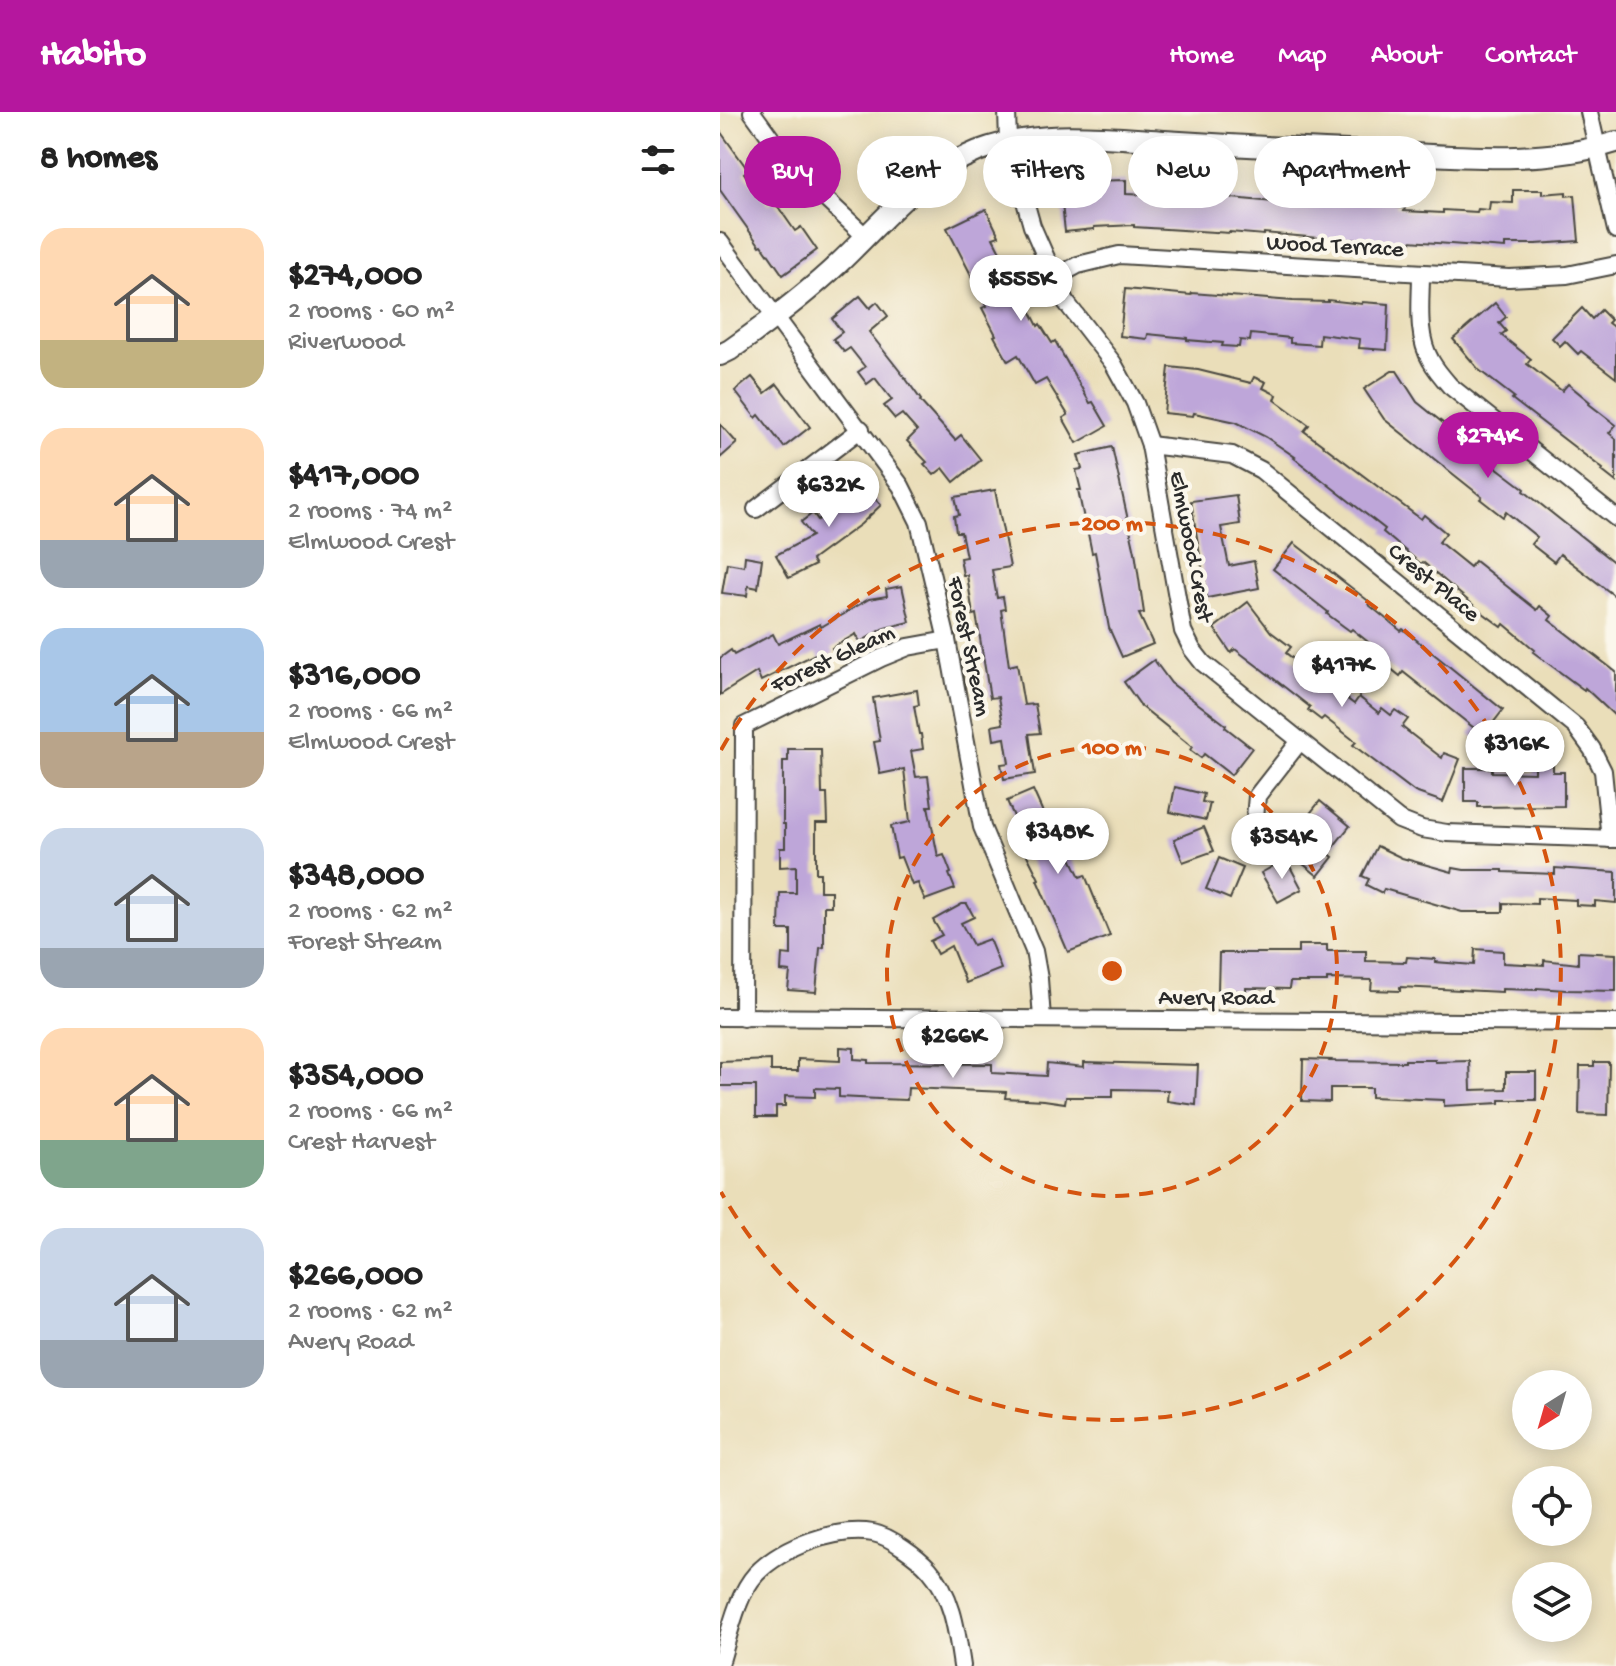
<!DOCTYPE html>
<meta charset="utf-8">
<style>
body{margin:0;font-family:"Gochi Hand",sans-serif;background:#f2f2f2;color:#222;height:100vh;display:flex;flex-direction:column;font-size:30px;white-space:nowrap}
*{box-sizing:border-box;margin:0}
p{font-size:26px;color:#767676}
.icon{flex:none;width:44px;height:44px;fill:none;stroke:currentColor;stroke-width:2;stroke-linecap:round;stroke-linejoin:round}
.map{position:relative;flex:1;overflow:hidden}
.panel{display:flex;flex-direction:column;background:#fff;width:720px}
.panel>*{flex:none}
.hud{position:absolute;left:24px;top:24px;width:752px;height:72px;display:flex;gap:16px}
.needle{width:52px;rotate:217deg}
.tools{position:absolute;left:792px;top:1258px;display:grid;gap:16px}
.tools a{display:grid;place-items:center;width:80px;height:80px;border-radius:50%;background:#fff;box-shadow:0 4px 20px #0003;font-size:40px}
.price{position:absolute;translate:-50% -68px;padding:0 18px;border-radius:28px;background:#fff;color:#222;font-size:26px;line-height:52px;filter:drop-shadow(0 2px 4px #0008)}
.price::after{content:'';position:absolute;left:50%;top:48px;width:24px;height:18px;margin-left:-12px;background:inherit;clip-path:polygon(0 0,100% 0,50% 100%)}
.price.selected{background:#b5179e;color:#fff}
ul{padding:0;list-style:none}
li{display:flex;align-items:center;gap:24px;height:200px;padding:0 40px}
li span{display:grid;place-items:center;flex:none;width:224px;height:160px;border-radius:24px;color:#555}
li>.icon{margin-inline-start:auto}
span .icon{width:96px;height:96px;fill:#fffc;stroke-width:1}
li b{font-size:34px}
h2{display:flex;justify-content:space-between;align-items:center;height:96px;padding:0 40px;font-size:34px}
.pill{padding:0 28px;border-radius:36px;background:#fff;box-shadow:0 4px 20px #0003;font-size:28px;line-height:72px}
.pill.selected{background:#b5179e;color:#fff}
header{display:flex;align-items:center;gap:48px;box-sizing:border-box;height:112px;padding:0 40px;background:#b5179e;color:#fff}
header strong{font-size:38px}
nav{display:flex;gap:44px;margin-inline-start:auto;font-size:28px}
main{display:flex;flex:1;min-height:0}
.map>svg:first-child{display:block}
.building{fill:#bea6d9}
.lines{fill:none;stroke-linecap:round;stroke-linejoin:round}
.minor-casing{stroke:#484640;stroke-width:20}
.tertiary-casing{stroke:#484640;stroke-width:24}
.minor{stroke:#fff;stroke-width:16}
.tertiary{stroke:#fff;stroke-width:20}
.ring{fill:none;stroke:#d5540f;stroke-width:4;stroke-dasharray:14 10}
.labels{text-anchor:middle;stroke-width:8;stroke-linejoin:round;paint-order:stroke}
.street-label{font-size:24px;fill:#2b2b2b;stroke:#fbf7ec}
.centre{fill:#d5540f;stroke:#fbf7ec;stroke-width:4}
.ring-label{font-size:24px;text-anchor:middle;font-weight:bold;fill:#d5540f;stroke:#fbf7ec;stroke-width:8;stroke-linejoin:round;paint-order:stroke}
</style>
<header>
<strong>Habito</strong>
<nav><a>Home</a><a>Map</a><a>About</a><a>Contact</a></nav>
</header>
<main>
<section class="panel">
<h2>8 homes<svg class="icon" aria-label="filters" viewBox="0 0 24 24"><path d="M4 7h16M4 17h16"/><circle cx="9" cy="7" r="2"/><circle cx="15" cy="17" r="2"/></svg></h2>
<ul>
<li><span style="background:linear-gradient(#ffd9b3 70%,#c2b280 0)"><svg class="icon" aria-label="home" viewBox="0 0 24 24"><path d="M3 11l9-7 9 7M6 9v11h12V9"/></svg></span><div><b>$274,000</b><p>2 rooms · 60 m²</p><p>Riverwood</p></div></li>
<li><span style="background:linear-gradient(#ffd9b3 70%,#9aa5b1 0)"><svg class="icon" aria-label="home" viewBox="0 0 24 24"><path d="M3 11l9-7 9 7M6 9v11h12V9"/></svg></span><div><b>$417,000</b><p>2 rooms · 74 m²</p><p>Elmwood Crest</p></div></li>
<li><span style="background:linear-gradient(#a9c7e8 65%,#b9a48a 0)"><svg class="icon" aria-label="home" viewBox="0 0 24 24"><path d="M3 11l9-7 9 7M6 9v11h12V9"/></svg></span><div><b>$316,000</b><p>2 rooms · 66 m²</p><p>Elmwood Crest</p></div></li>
<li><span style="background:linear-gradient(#c9d6e8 75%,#9aa5b1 0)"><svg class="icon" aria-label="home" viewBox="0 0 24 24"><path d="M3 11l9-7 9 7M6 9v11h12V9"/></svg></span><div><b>$348,000</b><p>2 rooms · 62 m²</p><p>Forest Stream</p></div></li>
<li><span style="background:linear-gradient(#ffd9b3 70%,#7fa58c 0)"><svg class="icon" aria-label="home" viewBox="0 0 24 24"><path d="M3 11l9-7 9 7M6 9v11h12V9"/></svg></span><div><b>$354,000</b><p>2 rooms · 66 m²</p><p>Crest Harvest</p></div></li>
<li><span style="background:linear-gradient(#c9d6e8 70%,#9aa5b1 0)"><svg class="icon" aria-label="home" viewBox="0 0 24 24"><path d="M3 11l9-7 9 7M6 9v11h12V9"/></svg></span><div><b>$266,000</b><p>2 rooms · 62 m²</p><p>Avery Road</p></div></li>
</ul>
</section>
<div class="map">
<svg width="896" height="1554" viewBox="0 0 896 1554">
<rect width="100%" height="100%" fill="#fbf7ec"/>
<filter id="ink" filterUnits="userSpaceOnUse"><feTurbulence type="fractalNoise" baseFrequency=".0125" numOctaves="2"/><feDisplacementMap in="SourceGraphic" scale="16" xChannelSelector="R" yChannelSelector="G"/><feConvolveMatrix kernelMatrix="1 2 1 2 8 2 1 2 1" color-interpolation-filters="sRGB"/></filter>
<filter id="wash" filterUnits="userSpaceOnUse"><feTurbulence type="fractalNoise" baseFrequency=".006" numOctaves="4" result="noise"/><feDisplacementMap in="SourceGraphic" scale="32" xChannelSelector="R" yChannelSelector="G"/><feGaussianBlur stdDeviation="1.8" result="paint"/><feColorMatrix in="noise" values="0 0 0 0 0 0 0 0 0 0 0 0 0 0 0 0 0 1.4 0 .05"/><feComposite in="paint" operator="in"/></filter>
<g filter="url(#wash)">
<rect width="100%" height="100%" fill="#eadeb9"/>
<g id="blocks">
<g class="building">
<path d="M 0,19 L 28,58 L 24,61 L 48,93 L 54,89 L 75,119 L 81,115 L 97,138 L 63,163 L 42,133 L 40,134 L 0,78 Z"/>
<path d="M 406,68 L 406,82 L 450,84 L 451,71 L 513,75 L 512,86 L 553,90 L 553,84 L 588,86 L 589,74 L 615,76 L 615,84 L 677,87 L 676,95 L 685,96 L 684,99 L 723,101 L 723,98 L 757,100 L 758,97 L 769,98 L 770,90 L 793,91 L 793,78 L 822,78 L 822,82 L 846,80 L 846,84 L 855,83 L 859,129 L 816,132 L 785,132 L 785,136 L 648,126 L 648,128 L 611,127 L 544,121 L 544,123 L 510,120 L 510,121 L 414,115 L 414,113 L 374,115 L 374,117 L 345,120 L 340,72 L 369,69 Z"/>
<path d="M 266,97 L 279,124 L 273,126 L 318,214 L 320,212 L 332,231 L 335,229 L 370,291 L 373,290 L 387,314 L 357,331 L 343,306 L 348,303 L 326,267 L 315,273 L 298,243 L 288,249 L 274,224 L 276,223 L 262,196 L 267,194 L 227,116 Z"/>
<path d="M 405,177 L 471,183 L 472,181 L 573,189 L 608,190 L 608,188 L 642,192 L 642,190 L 669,192 L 667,238 L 639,236 L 640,227 L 600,222 L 599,233 L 570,231 L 570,226 L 531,222 L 530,229 L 520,228 L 519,235 L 502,234 L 503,231 L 467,228 L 467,226 L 428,222 L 427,227 L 400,224 Z"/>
<path d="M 140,184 L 150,196 L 157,190 L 168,204 L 149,220 L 186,267 L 201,288 L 200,289 L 235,328 L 241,323 L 261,348 L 234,370 L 223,356 L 214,363 L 204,352 L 207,350 L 187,329 L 197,319 L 182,302 L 175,307 L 164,294 L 172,288 L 155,266 L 147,272 L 138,260 L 145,255 L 130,236 L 124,240 L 113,227 L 122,220 L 112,207 Z"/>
<path d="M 775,191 L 786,205 L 779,211 L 786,219 L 781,223 L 811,247 L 807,252 L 842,279 L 848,272 L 870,290 L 869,292 L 896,313 L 889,321 L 896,327 L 896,370 L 882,359 L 883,357 L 792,287 L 794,285 L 759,258 L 733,227 Z"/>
<path d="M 862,196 L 872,207 L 881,198 L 891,208 L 888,211 L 896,217 L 896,266 L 861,239 L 858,242 L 845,229 L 840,234 L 832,226 Z"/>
<path d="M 449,255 L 478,258 L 531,271 L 534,265 L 546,270 L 543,276 L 557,283 L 555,288 L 589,313 L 584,319 L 701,407 L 704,403 L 726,421 L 719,430 L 750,455 L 755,449 L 817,498 L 820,494 L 832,504 L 829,508 L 896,560 L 896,605 L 865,576 L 864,578 L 813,540 L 815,538 L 784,512 L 782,515 L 759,498 L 703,450 L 701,452 L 663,420 L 665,417 L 574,346 L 575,345 L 546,325 L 516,310 L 474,301 L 473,304 L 444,301 Z"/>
<path d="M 672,259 L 677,259 L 697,290 L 744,328 L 743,330 L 805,377 L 804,379 L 896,452 L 896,485 L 840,442 L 834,450 L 811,432 L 817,425 L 786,400 L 783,405 L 760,387 L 762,385 L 664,307 L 644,277 Z"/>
<path d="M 32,265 L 45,281 L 57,272 L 90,315 L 64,335 L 39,303 L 36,306 L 15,279 Z"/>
<path d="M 0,312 L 17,331 L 0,346 Z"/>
<path d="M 392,335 L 415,440 L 424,501 L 419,502 L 433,532 L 402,545 L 389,516 L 375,440 L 372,441 L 365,407 L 364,407 L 358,378 L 361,378 L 356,358 L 362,357 L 358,343 Z"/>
<path d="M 124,373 L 133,383 L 143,374 L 161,393 L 141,412 L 92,448 L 95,453 L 69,466 L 56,443 L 92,424 L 81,410 L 93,401 L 98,408 L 118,392 L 111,385 Z"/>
<path d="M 275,378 L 290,455 L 272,458 L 277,486 L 283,485 L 285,497 L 281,498 L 289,554 L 297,552 L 304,593 L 315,592 L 320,621 L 309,622 L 315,662 L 284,667 L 281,652 L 289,651 L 285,626 L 274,628 L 272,614 L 283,612 L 278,585 L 270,586 L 256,502 L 253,503 L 247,463 L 243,463 L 240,446 L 246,445 L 241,420 L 236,420 L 234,404 L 239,403 L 235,385 Z"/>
<path d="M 516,383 L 520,412 L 501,415 L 509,454 L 534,449 L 539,476 L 487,486 L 471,389 Z"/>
<path d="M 574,431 L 651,491 L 649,493 L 681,519 L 683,517 L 783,598 L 759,629 L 750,622 L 754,616 L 683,560 L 680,564 L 659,547 L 663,542 L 632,517 L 630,519 L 607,502 L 608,500 L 553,457 Z"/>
<path d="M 25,444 L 42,447 L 38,476 L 28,474 L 27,484 L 2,481 L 7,451 L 24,454 Z"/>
<path d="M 182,474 L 190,510 L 165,516 L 140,530 L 136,522 L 112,536 L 114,541 L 100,548 L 97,541 L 41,569 L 37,560 L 0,583 L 0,546 L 11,538 L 14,543 L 53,522 L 58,532 L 100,512 L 101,515 L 149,487 L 167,484 L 166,477 Z"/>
<path d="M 528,490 L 551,520 L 571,535 L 566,541 L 625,588 L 626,586 L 634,592 L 639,585 L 659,601 L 662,596 L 671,603 L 675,598 L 688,607 L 682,615 L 722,646 L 724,641 L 740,647 L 723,690 L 695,680 L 633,633 L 636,630 L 604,605 L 601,608 L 588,598 L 590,595 L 549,563 L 515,537 L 511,541 L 494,516 Z"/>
<path d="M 434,548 L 451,571 L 506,613 L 505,615 L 532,636 L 511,663 L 484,642 L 481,646 L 470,638 L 472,635 L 421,594 L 404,570 Z"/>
<path d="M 197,578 L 199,593 L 194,594 L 199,622 L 201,622 L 203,637 L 191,639 L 196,665 L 208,664 L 212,694 L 208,694 L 218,745 L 224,743 L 231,761 L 229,762 L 235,777 L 205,788 L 198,771 L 192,773 L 181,745 L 177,746 L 171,714 L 190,710 L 184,657 L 160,662 L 154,630 L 160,629 L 153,586 Z"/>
<path d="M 68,637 L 101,637 L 102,682 L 107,682 L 108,711 L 96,711 L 96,761 L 100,761 L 100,779 L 111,779 L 111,794 L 104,794 L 104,835 L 100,836 L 96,880 L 68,878 L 70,860 L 61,859 L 62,842 L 71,843 L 71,818 L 59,818 L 60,781 L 76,781 L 76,754 L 60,755 L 60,736 L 65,736 L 65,712 L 63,712 L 63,649 L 68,649 Z"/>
<path d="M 815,653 L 833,653 L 833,660 L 844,660 L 844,694 L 758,695 L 758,690 L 745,690 L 745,656 L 772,656 L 772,660 L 815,661 Z"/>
<path d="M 455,675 L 484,682 L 482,690 L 490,691 L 486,708 L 450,700 Z"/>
<path d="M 313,678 L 329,714 L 334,711 L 360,765 L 365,763 L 390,824 L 348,840 L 317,768 L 319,767 L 300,729 L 304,727 L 287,689 Z"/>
<path d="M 600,689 L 630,714 L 608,741 L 613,745 L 598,764 L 571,742 L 593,715 L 584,709 Z"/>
<path d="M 484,715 L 494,739 L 463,750 L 454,727 Z"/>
<path d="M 657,734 L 682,746 L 732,760 L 733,756 L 744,758 L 783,758 L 783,760 L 835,762 L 835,756 L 896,760 L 896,791 L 875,789 L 875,794 L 856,793 L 856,788 L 817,786 L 817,792 L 783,791 L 783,800 L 742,800 L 664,777 L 662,781 L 646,773 L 649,767 L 642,764 Z"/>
<path d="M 499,746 L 523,756 L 510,787 L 486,777 Z"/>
<path d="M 566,747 L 582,777 L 558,790 L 541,761 Z"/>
<path d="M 242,792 L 247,792 L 254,805 L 241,811 L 253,833 L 269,827 L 281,857 L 246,871 L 231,834 L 217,842 L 210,829 L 222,823 L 213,808 Z"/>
<path d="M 578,833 L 607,833 L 607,839 L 646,839 L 646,849 L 686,850 L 687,845 L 715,847 L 715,850 L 754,853 L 755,837 L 783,839 L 783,851 L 824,853 L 824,848 L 858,852 L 858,840 L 896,842 L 896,879 L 846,878 L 817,876 L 817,878 L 782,877 L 782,880 L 680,875 L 680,879 L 651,878 L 652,868 L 607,867 L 607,870 L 570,870 L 569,877 L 526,876 L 526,879 L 498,878 L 499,841 L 578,841 Z"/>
<path d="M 120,935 L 134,936 L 134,947 L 148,948 L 148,951 L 272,952 L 272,961 L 326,964 L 327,951 L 364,955 L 364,950 L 478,953 L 476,993 L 447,989 L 448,978 L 393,977 L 393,985 L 346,985 L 345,991 L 324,988 L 285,986 L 286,980 L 188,976 L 187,988 L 159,987 L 119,985 L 119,977 L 95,976 L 95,985 L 65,984 L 65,994 L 56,994 L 56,1005 L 36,1005 L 36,974 L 0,974 L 0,950 L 51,948 L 51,959 L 78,959 L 78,947 L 120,949 Z"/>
<path d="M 583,947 L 611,948 L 610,949 L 685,950 L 685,948 L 715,948 L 715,950 L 750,949 L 751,978 L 786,977 L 786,960 L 816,960 L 816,988 L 780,988 L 780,991 L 724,994 L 724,988 L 651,985 L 651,976 L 610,976 L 610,990 L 582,989 Z"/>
<path d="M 874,950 L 889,950 L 888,1003 L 859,1002 L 860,954 L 874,954 Z"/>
</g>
</g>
</g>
<g filter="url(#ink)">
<use href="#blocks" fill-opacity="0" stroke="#484640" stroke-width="2"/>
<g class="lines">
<defs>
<g id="minor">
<path d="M 32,0 L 61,40 L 81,64 L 145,124"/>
<path d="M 287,0 L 288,29 L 312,114 L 345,189 L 393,251 L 415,291 L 430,333 L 463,519 L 472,537 L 483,551 L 679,708 L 702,717 L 727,721 L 896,727"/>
<path d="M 869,0 L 896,118"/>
<path d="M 0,130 L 181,374 L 199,410 L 227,528 L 262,715 L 314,839 L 319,867 L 322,906"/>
<path d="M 701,162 C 701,189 696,224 711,249 C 716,258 723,266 730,274 L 896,406"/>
<path d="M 334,166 L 358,153 L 399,143 L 789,166 L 847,163 L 896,153"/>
<path d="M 430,333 L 512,343 L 541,358 L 856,615 L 872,637 L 883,659 L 890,727"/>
<path d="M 36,397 L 141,317"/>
<path d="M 535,706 L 537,684 L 580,629"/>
<path d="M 0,905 L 896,911"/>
<path d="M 23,906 L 24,614 L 161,546 L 188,535 L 227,528"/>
<path d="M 0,1552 C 9,1524 16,1484 36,1462 C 62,1435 116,1415 153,1421 C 170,1424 198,1445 209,1457 C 233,1484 237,1521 242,1554"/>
</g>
<path id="tertiary" d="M 0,243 L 10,238 C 48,211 84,184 118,152 C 165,108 196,64 258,39 C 317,17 383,25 444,29 C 521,34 597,38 674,41 C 747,45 825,52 896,30"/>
</defs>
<use href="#minor" class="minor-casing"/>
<use href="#tertiary" class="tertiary-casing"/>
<use href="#minor" class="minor"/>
<use href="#tertiary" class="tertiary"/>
</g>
</g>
<g class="ring">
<circle cx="392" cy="859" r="225"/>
<path d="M1 638A449 449 0 1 1 1 1080"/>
</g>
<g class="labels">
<g class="street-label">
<text transform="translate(615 132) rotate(3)" y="8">Wood Terrace</text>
<text transform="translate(473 434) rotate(79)" y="8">Elmwood Crest</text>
<text transform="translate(715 469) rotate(39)" y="8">Crest Place</text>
<text transform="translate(251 534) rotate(78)" y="8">Forest Stream</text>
<text transform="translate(112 545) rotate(-25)" y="8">Forest Gleam</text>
<text x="496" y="892">Avery Road</text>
</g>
</g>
<circle cx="392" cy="859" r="12" class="centre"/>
<g class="ring-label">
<text x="392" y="418">200 m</text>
<text x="392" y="642">100 m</text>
</g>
</svg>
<div class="tools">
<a><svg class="needle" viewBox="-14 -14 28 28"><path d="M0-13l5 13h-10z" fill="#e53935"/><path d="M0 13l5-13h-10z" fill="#767676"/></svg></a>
<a><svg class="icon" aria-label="locate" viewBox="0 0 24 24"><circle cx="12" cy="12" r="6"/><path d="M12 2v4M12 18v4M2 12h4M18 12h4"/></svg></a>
<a><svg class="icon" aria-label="layers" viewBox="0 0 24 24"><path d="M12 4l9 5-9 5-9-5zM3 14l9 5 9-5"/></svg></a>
</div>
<b class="price" style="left:301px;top:211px">$555K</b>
<b class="price selected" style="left:768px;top:368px">$274K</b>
<b class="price" style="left:109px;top:417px">$632K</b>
<b class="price" style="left:622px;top:597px">$417K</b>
<b class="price" style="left:795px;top:676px">$316K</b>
<b class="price" style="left:338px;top:764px">$348K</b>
<b class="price" style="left:562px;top:769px">$354K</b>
<b class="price" style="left:233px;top:968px">$266K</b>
<div class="hud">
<a class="pill selected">Buy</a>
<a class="pill">Rent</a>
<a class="pill">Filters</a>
<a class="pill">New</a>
<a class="pill">Apartment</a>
</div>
</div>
</main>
